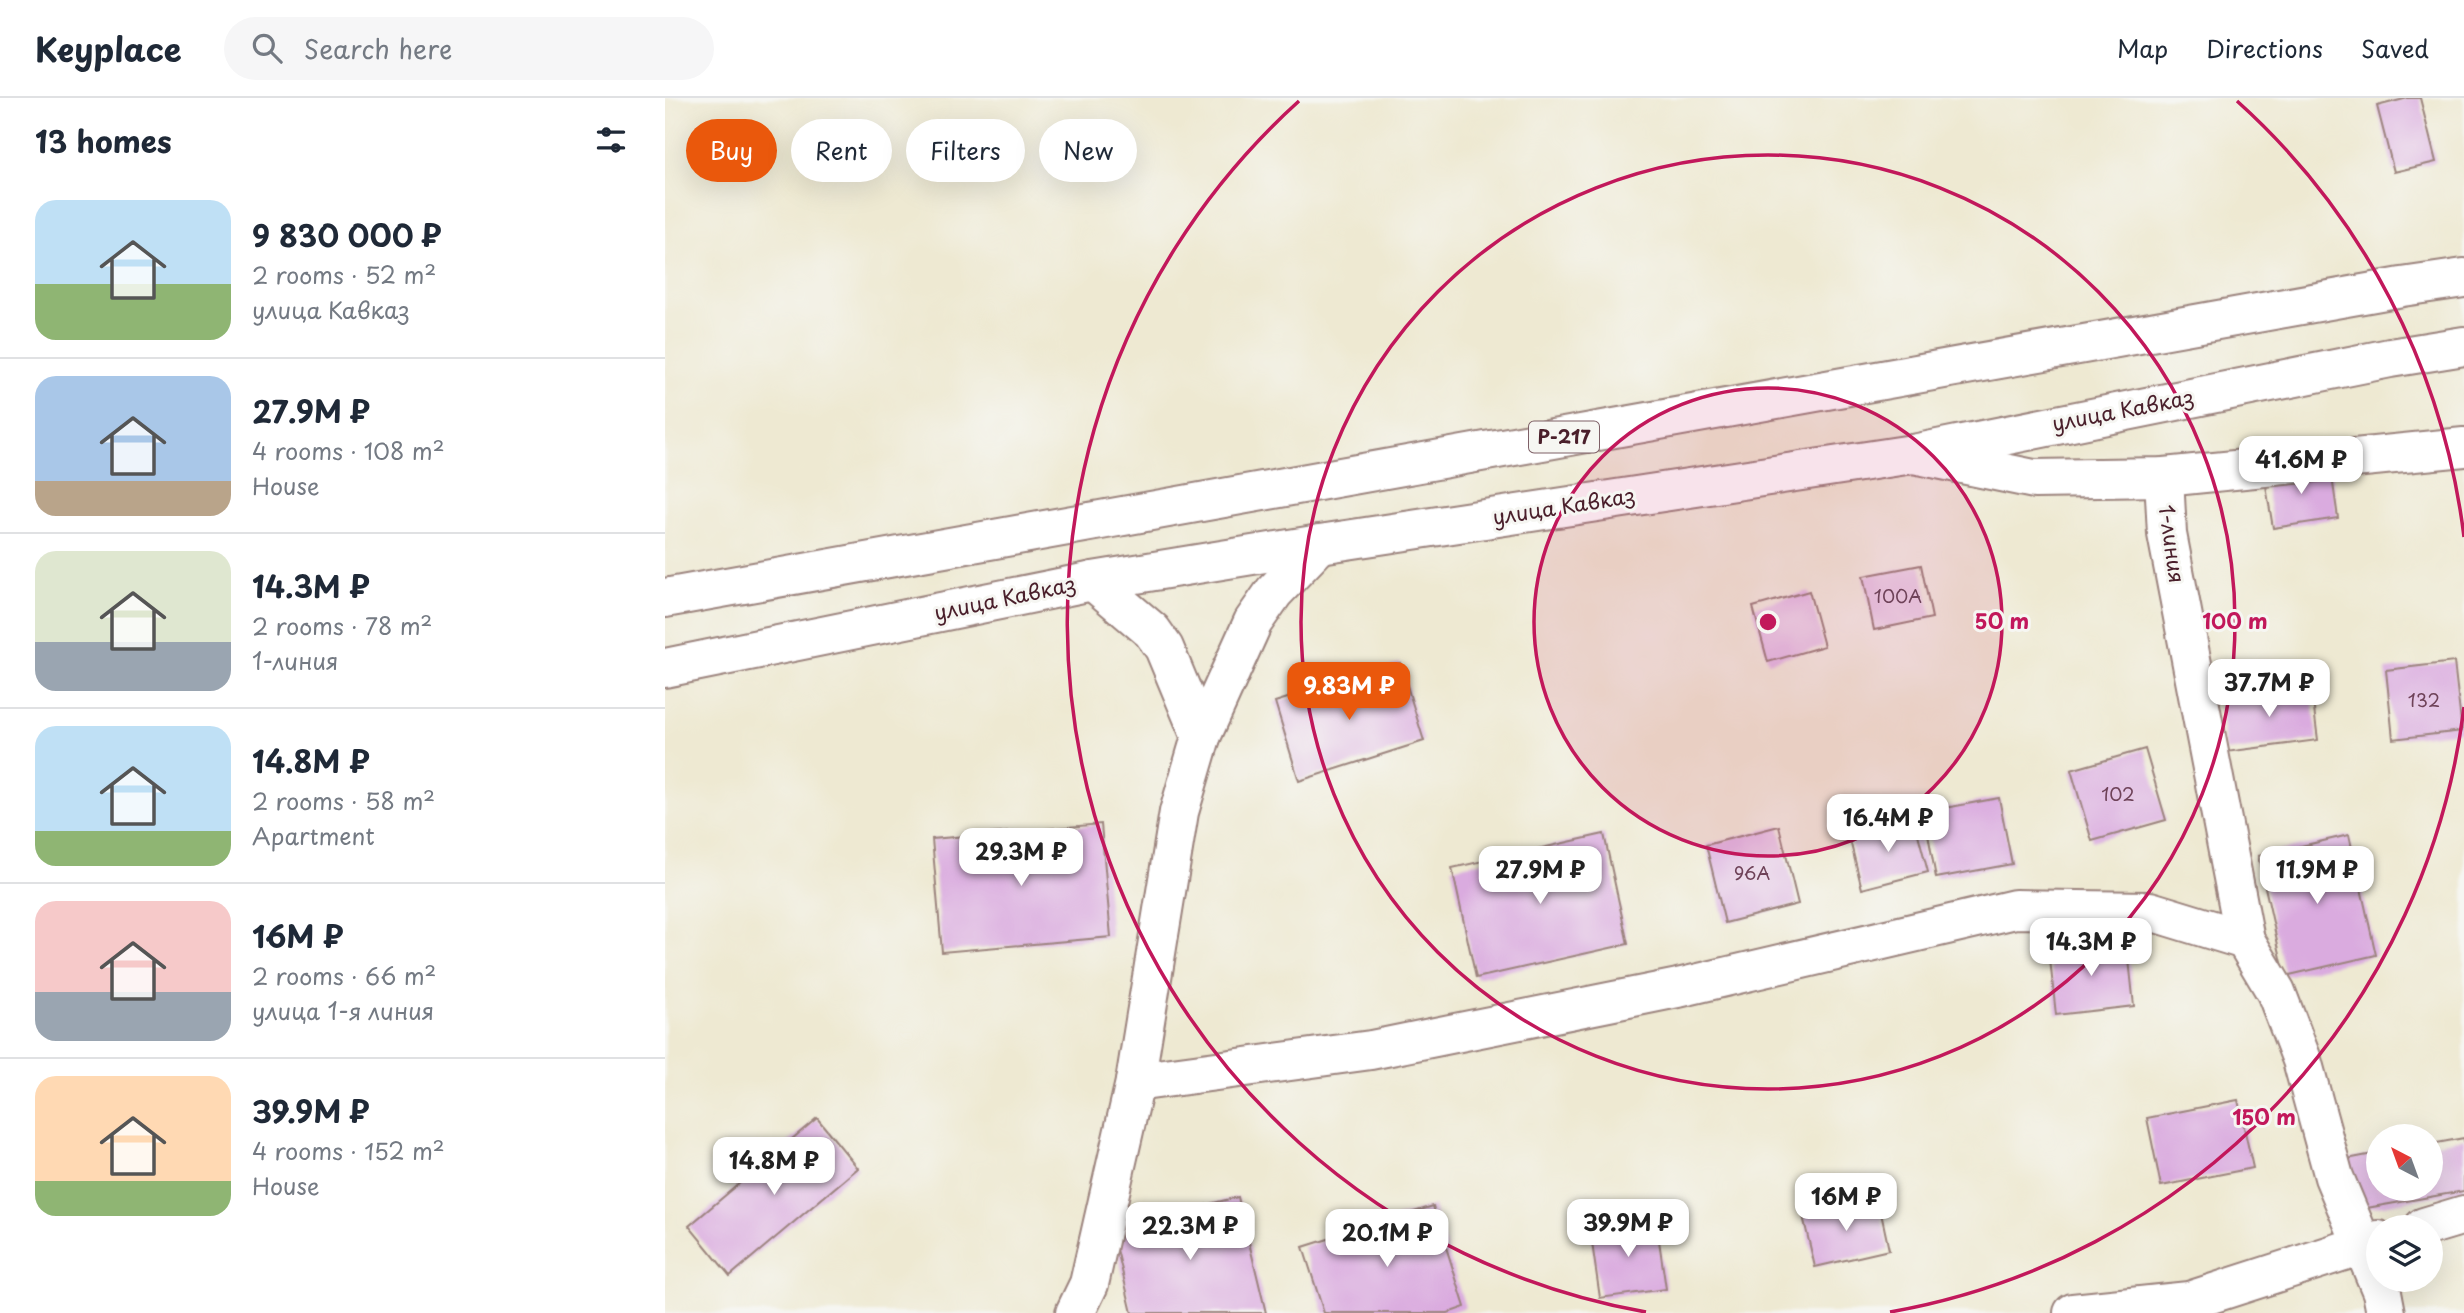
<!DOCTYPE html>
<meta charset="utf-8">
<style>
body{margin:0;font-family:"Playpen Sans",sans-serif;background:#f6f6f7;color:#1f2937;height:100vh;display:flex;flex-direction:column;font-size:26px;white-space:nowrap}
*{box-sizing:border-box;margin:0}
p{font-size:23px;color:#747a83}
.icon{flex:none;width:38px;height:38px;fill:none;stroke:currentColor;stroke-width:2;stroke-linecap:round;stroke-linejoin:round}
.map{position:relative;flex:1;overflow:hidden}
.panel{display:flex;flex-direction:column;background:#fff;width:665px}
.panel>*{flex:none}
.hud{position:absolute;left:21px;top:21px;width:665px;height:63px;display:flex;gap:14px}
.needle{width:46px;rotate:319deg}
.fabs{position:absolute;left:1701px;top:1026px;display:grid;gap:14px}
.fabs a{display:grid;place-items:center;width:77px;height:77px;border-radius:50%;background:#fff;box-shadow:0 7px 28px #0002;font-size:35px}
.price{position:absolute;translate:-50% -60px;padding:0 16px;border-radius:14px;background:#fff;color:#222;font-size:23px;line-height:46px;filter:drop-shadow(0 2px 4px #0008)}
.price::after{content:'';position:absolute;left:50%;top:42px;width:21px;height:16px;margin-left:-10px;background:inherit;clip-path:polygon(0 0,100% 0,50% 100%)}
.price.on{background:#ea580c;color:#fff}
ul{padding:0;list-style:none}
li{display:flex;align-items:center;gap:21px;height:175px;padding:0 35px}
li+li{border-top:2px solid #e0e1e3}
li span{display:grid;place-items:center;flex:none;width:196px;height:140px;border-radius:21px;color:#555}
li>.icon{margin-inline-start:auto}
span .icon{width:84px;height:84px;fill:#fffc;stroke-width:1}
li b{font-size:30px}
h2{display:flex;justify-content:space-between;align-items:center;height:84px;padding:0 35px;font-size:30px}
.pill{padding:0 24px;border-radius:32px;background:#fff;box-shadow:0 7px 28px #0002;font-size:24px;line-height:63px}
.pill.on{background:#ea580c;color:#fff}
header{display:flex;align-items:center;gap:42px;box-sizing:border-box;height:98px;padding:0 35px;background:#fff;border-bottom:2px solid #e0e1e3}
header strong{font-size:33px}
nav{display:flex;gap:38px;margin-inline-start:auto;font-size:24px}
.search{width:490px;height:63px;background:#f6f6f7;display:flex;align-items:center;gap:18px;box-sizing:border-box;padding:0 24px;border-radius:38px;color:#747a83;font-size:26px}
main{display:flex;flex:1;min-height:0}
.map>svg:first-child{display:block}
.building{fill:#daabdf}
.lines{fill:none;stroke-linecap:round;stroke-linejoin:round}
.minor-casing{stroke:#9c847e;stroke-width:42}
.highway-casing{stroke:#9c847e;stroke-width:42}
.minor{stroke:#fff;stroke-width:38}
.highway{stroke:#fff;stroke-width:38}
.ring{fill:none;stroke:#c2185b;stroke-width:3.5}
.labels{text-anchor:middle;stroke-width:6;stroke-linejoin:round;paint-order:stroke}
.number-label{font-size:18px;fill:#6e4258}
.shield{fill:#f6f6f2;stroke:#7e6067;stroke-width:2}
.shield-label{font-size:19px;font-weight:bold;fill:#4a1f2b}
.street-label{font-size:21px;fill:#4a1f2b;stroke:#f6f6f2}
.centre{fill:#c2185b;stroke:#f6f6f2;stroke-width:3.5}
.ring-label{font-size:21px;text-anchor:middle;font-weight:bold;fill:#c2185b;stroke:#f6f6f2;stroke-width:6;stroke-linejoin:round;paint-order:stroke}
</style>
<header>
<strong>Keyplace</strong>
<div class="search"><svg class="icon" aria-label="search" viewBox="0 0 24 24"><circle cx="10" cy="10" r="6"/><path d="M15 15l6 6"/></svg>Search here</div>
<nav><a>Map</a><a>Directions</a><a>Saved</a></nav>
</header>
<main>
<section class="panel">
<h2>13 homes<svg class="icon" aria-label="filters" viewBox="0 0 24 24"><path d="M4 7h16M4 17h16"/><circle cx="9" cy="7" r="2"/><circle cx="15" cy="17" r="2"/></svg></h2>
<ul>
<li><span style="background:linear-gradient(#bfe0f5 60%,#8fb573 0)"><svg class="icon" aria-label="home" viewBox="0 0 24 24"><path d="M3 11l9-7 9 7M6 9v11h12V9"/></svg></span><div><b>9 830 000 ₽</b><p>2 rooms · 52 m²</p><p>улица Кавказ</p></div></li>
<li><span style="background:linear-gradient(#a9c7e8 75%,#b9a48a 0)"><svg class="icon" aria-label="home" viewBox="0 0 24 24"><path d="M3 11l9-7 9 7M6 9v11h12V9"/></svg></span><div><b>27.9M ₽</b><p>4 rooms · 108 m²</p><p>House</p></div></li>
<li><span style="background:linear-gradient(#dfe7d0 65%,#9aa5b1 0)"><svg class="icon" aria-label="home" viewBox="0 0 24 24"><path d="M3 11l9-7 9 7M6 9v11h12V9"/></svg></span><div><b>14.3M ₽</b><p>2 rooms · 78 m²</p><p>1-линия</p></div></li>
<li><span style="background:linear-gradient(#bfe0f5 75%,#8fb573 0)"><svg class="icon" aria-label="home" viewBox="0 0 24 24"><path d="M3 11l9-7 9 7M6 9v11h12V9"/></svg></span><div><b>14.8M ₽</b><p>2 rooms · 58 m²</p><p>Apartment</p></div></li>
<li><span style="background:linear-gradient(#f6c9c9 65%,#9aa5b1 0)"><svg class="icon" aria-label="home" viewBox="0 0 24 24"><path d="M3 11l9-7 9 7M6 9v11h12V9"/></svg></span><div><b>16M ₽</b><p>2 rooms · 66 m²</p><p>улица 1-я линия</p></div></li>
<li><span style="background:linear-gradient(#ffd9b3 75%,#8fb573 0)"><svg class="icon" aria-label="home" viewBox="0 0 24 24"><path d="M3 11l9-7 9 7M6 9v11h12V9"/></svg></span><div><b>39.9M ₽</b><p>4 rooms · 152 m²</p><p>House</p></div></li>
</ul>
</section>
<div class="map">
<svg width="1799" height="1215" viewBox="0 0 1799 1215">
<rect width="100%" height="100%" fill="#f6f6f2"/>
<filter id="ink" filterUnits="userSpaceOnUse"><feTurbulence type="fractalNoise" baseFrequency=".0143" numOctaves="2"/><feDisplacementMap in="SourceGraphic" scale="14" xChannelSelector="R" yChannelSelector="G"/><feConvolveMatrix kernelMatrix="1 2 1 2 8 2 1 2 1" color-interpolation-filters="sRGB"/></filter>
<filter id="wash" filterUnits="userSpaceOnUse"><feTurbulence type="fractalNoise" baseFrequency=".00686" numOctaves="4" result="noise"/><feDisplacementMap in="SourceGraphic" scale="28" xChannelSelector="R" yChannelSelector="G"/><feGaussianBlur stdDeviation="1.57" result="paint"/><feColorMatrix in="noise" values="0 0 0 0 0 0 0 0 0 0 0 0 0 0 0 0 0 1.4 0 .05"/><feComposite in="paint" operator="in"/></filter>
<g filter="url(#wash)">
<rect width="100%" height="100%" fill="#eee9d2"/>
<g id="blocks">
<g class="building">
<path d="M 1743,0 L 1755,0 L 1771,64 L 1729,74 L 1712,8 Z"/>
<path d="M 1665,365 L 1673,420 L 1608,430 L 1599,376 Z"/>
<path d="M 1256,467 L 1267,520 L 1209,532 L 1198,478 Z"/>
<path d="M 1144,493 L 1159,548 L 1103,564 L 1088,509 Z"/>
<path d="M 1789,564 L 1797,633 L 1728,641 L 1721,572 Z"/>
<path d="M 735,565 L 759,643 L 634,683 L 610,604 Z"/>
<path d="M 1646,588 L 1653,642 L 1561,654 L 1554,600 Z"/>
<path d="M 1480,651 L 1501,722 L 1427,743 L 1406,672 Z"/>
<path d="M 1334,700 L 1347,766 L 1271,780 L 1259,714 Z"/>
<path d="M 1249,721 L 1263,774 L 1197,791 L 1184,738 Z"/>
<path d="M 436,726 L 446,839 L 277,854 L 267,741 Z"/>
<path d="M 1114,728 L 1133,806 L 1060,825 L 1041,747 Z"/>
<path d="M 939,736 L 963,846 L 811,880 L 787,770 Z"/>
<path d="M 1684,737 L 1711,857 L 1620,878 L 1593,758 Z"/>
<path d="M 1462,843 L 1469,908 L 1391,917 L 1384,852 Z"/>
<path d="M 1573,1002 L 1588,1070 L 1496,1088 L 1482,1020 Z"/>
<path d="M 152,1020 L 193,1070 L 65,1178 L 24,1128 Z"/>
<path d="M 1799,1040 L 1799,1093 L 1690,1112 L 1682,1061 L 1713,1055 L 1713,1090 L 1766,1090 L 1766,1046 Z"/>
<path d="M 573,1099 L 601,1215 L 467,1215 L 447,1130 Z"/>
<path d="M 1213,1101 L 1224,1152 L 1150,1169 L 1138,1118 Z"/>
<path d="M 768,1108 L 800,1209 L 783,1215 L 659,1215 L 638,1149 Z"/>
<path d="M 991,1122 L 1001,1191 L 935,1200 L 925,1131 Z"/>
</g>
</g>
</g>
<g filter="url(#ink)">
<use href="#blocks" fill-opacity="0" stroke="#9c847e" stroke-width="2"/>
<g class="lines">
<defs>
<g id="minor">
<path d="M 1248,356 L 1369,381 L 1499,379 L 1799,349"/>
<path d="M 1499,379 L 1502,436 L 1580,842"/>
<path d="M 428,483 L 487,533 L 499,550 L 536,639"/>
<path d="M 470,984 L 706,952 L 1013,890 L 1350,811 L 1485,813 L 1580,842 L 1611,894 L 1637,962 L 1669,1079 L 1717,1194 L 1721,1215"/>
<path d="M 1759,1129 L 1799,1117"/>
<path d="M 410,1215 L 424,1186 L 470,984 L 514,714 L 536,639 L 588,524 L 609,494 L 655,446"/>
<path d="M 1408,1215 L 1524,1203 L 1713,1142"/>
</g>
<g id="highway">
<path d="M 0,500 L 1737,189 L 1799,180"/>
<path d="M 0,570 L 428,483 L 655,446 L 1248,356 L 1725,260 L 1799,248"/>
</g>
</defs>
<use href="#minor" class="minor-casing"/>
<use href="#highway" class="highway-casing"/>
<use href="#minor" class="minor"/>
<use href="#highway" class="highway"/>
</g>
</g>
<circle cx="1103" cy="524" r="234" fill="#c2185b" fill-opacity=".12"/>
<g class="ring">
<circle cx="1103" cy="524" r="234"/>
<circle cx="1103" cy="524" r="467"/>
<path d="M1799 609A701 701 0 0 1 1225 1214M981 1214A701 701 0 0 1 634 3M1572 3A701 701 0 0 1 1799 439"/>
</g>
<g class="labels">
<g class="number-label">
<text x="1233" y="505">100А</text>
<text x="1759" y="609">132</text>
<text x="1453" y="703">102</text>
<text x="1087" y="782">96А</text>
</g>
<rect class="shield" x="864" y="323.5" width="70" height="31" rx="5"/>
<g class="shield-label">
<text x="899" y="346">Р-217</text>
</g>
<g class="street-label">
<text transform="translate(1458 313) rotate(-11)" y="7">улица Кавказ</text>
<text transform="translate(899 409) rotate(-9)" y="7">улица Кавказ</text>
<text transform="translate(1506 446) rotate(82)" y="7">1-линия</text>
<text transform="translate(340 501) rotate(-12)" y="7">улица Кавказ</text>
</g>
</g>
<circle cx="1103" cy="524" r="10" class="centre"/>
<g class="ring-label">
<text x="1337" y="531">50 m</text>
<text x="1570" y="531">100 m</text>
<text x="1599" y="1027">150 m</text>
</g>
</svg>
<div class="fabs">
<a><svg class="needle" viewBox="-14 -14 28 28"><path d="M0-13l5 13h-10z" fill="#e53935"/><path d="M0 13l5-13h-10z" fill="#747a83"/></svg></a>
<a><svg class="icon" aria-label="layers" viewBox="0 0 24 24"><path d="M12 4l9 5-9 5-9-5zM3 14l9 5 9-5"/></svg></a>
</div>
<b class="price" style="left:1636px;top:398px">41.6M ₽</b>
<b class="price" style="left:1604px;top:621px">37.7M ₽</b>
<b class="price on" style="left:684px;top:624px">9.83M ₽</b>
<b class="price" style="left:1223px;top:756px">16.4M ₽</b>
<b class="price" style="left:356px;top:790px">29.3M ₽</b>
<b class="price" style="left:875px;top:808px">27.9M ₽</b>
<b class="price" style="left:1652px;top:808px">11.9M ₽</b>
<b class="price" style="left:1426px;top:880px">14.3M ₽</b>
<b class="price" style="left:109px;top:1099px">14.8M ₽</b>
<b class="price" style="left:1181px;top:1135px">16M ₽</b>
<b class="price" style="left:963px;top:1161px">39.9M ₽</b>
<b class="price" style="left:525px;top:1164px">22.3M ₽</b>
<b class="price" style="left:722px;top:1171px">20.1M ₽</b>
<div class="hud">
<a class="pill on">Buy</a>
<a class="pill">Rent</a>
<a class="pill">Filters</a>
<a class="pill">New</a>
</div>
</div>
</main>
